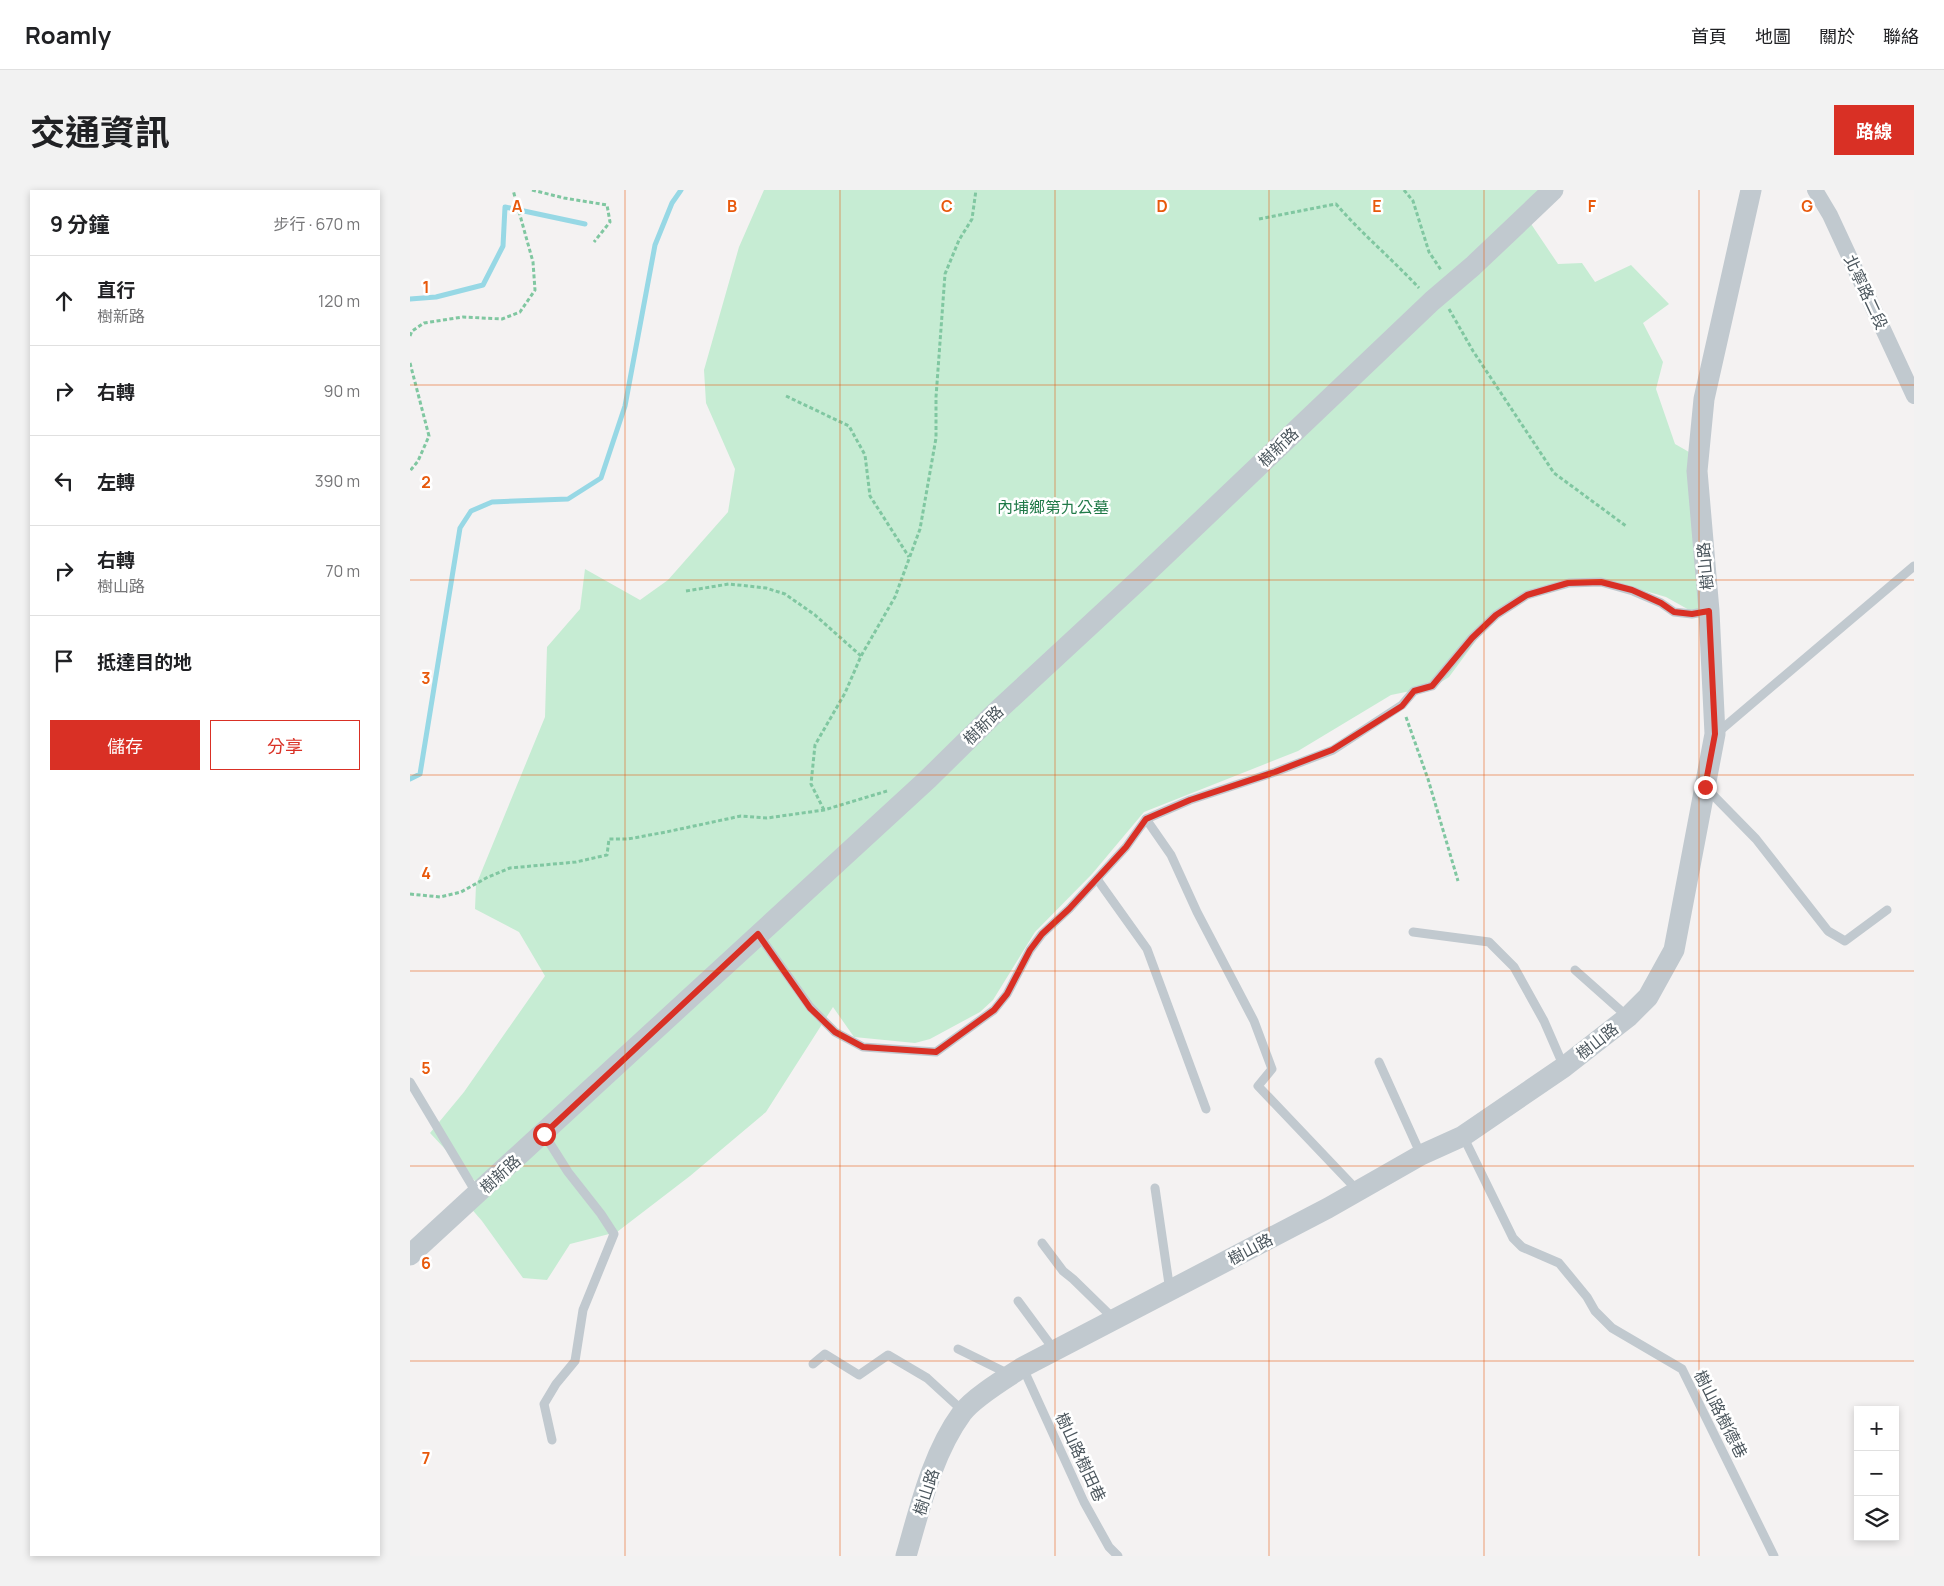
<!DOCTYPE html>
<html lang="zh-TW">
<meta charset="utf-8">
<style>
:root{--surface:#fff;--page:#f2f2f2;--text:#202124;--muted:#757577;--line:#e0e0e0;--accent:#d93025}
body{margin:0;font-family:Manrope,"Noto Sans TC",sans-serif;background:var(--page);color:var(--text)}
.controls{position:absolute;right:15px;bottom:15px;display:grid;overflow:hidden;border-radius:0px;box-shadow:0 2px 8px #0003}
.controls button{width:45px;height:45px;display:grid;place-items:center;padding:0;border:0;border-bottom:1px solid var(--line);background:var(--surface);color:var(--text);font:25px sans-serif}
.stop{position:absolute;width:15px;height:15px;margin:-11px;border:4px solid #d93025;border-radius:50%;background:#fff}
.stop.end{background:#d93025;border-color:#fff;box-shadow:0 1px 5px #0008}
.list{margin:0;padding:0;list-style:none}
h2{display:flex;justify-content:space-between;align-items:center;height:65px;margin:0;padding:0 20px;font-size:21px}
h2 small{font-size:16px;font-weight:400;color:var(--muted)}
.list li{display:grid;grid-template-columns:32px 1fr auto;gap:15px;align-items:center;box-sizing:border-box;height:90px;padding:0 20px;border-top:1px solid var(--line)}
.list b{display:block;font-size:19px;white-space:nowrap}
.list p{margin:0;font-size:16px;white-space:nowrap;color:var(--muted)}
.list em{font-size:16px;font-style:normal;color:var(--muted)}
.actions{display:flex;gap:10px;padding:15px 20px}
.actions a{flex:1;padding:11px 0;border:1px solid var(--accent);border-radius:0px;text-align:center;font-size:18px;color:var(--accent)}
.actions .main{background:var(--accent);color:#fff}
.icon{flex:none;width:28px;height:28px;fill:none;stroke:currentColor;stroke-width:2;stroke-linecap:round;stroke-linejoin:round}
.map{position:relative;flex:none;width:1504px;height:1366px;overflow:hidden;border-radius:0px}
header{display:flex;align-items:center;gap:30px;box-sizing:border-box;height:70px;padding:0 25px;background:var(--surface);border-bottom:1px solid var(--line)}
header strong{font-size:24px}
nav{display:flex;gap:28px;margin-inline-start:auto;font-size:18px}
.intro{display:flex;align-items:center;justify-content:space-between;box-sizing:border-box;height:120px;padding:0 30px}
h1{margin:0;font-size:35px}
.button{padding:12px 22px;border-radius:0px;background:var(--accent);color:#fff;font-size:18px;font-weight:700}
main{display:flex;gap:30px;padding:0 30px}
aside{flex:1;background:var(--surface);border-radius:0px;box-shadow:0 2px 8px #0003}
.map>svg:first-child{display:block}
.green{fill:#c6ecd3}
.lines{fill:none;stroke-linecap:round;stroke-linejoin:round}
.stream{stroke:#97d8e5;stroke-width:5}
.path{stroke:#80c7a1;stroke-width:3;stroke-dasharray:4 2.5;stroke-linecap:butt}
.service{stroke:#c1c9cf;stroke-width:9}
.minor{stroke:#c1c9cf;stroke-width:16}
.tertiary{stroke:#c1c9cf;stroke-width:21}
.route{stroke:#d93025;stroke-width:6}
.grid{fill:none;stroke:#e8590c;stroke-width:1;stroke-opacity:0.55}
.labels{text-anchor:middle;stroke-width:5;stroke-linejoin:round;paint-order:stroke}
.street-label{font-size:16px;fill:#4b565d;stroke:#fff}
.park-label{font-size:16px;fill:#217a49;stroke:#fff}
.grid-label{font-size:16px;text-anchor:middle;font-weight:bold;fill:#e8590c;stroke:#fff;stroke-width:5;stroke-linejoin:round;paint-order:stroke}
</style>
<header>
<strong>Roamly</strong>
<nav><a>首頁</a><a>地圖</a><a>關於</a><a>聯絡</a></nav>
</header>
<div class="intro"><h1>交通資訊</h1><a class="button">路線</a></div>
<main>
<aside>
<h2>9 分鐘<small>步行 · 670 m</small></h2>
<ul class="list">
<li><svg class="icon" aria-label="ahead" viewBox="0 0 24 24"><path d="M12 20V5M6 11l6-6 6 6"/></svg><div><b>直行</b><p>樹新路</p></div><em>120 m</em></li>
<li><svg class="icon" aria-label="right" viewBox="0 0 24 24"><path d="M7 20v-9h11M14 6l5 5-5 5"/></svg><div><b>右轉</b></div><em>90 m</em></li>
<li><svg class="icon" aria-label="left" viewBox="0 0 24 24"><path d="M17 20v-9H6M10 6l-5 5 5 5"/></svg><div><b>左轉</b></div><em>390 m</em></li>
<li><svg class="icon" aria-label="right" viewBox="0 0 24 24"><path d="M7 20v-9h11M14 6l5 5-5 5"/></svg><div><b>右轉</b><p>樹山路</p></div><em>70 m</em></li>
<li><svg class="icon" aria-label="arrive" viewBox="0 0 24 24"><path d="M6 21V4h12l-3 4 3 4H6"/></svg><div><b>抵達目的地</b></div></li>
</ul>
<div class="actions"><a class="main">儲存</a><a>分享</a></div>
</aside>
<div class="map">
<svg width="1504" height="1366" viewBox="0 0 1504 1366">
<rect width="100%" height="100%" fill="#f4f2f2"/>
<!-- green -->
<polygon class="green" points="354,0 1132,0 1113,22 1148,74 1172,73 1185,92 1221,75 1259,114 1233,133 1253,172 1246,199 1265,254 1286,266 1291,420 1281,421 1256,407 1201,391 1154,396 1117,409 1085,425 1039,487 1025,496 981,505 888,561 734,622 682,684 625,742 583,810 570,822 520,849 505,853 444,847 423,817 356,922 280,986 207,1042 160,1054 137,1090 113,1088 72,1031 52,1008 67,993 20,943 54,902 135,786 109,742 65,719 66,695 135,527 137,457 170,419 175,379 230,410 258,390 318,322 325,279 296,213 294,180 329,57"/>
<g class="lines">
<!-- stream -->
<g class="stream">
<polyline points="0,109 26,107 73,95 93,56 95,17 175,34"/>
<polyline points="0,589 10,584 50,338 61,321 82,312 158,309 191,288 215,216 245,55 262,13 271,0"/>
</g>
<!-- path -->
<g class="path">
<polyline points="122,0 154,8 197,15 200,32 184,52"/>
<polyline points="994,0 1003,11 1019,62 1031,80"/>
<path d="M849 29 926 14C952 44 982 69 1009 98"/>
<polyline points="1039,119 1063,161 1144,283 1216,336"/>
<polyline points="0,146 2,141 14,133 53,127 92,129 110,122 125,100 123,72 103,0"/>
<polyline points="0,173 19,246 8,271 0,281"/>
<polyline points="376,206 439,236 455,265 460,306 499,367"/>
<polyline points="276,401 319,394 356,398 375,404 405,425 451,466"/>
<polyline points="996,527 1018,589 1048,691"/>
<polyline points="414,620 401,594 405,555 435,503 451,466 485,407 510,339 526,248 526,207 535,84 549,50 562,29 566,0"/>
<polyline points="0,704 30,707 51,702 78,687 100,678 166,672 197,665 199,649 218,649 256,642 331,626 357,628 414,620 477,601"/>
</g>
<!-- service -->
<g class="service">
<polyline points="1306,544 1504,376"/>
<polyline points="1296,598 1346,649 1418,741 1435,751 1477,720"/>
<polyline points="736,629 761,665 787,722 844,831 862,879 848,896 948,1001"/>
<polyline points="687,689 737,759 796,919"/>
<polyline points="1003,742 1079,752 1104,777 1134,831 1154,877"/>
<polyline points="348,744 400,817 425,842 453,857 526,862 584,820 597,804 620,760 632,744 659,719 716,657 736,629 780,610 865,582 923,560 992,515 1004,501 1022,496 1062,448 1086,425 1117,405 1159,393 1191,392 1223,401 1251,413 1264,422 1282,424 1299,421"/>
<polyline points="1165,780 1218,827"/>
<polyline points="969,872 1011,965"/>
<polyline points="0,892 67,1004"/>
<polyline points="134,944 158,982 191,1024 204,1044 173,1120 165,1171 146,1194 134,1214 142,1250"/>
<polyline points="1053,946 1103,1048 1112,1057 1149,1073 1177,1107 1185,1121 1202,1138 1272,1179 1364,1366"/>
<polyline points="745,998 760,1101"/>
<polyline points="632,1053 653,1081 663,1089 705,1130"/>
<polyline points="608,1111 645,1161"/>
<polyline points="548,1159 601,1185"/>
<polyline points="403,1174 415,1164 449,1185 478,1165 517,1188 553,1221"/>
<polyline points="613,1178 674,1312 699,1357 708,1366"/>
</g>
<!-- minor -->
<polyline class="minor" points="1405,0 1420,25 1504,206"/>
<!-- tertiary -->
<g class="tertiary">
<polyline points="0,1065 518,589 584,524 731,388 1022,111 1063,76 1143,0"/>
<path d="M496 1366C510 1318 522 1264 552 1223 564 1207 596 1188 613 1177L918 1018 1011 965 1053 946 1154 877 1218 827 1238 807 1264 760 1305 544 1299 421 1287 281 1294 209 1341 0"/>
</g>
</g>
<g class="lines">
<!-- route -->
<polyline class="route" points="134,944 348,744 400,818 425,842 453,857 526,862 584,820 597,804 620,760 632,744 659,719 716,657 736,629 780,610 865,582 922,560 992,516 1004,501 1022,496 1062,448 1086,425 1117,405 1158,393 1191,392 1222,400 1251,413 1264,422 1282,424 1299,421 1305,544 1295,597"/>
</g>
<!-- grid -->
<path class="grid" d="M215 0V1366M430 0V1366M645 0V1366M859 0V1366M1074 0V1366M1289 0V1366M0 195H1504M0 390H1504M0 585H1504M0 781H1504M0 976H1504M0 1171H1504"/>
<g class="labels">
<!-- street labels -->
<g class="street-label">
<text transform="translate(1456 102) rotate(65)" y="6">北寧路二段</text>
<text transform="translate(868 257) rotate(-44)" y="6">樹新路</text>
<text transform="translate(1295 376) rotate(-95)" y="6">樹山路</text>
<text transform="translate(573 535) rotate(-44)" y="6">樹新路</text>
<text transform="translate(1187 851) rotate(-38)" y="6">樹山路</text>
<text transform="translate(90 984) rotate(-42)" y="6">樹新路</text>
<text transform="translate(840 1059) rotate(-28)" y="6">樹山路</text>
<text transform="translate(1311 1224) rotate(63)" y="6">樹山路樹德巷</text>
<text transform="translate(671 1267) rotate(65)" y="6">樹山路樹田巷</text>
<text transform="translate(516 1302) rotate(-72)" y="6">樹山路</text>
</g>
<!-- park labels -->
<g class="park-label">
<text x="643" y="323">內埔鄉第九公墓</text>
</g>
</g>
<g class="grid-label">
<text x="107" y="22">A</text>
<text x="322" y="22">B</text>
<text x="537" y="22">C</text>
<text x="752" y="22">D</text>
<text x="967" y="22">E</text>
<text x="1182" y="22">F</text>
<text x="1397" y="22">G</text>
<text x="16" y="103">1</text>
<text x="16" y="298">2</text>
<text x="16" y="494">3</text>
<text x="16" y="689">4</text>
<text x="16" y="884">5</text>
<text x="16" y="1079">6</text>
<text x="16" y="1274">7</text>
</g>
</svg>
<div class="controls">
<button>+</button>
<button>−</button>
<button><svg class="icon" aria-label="layers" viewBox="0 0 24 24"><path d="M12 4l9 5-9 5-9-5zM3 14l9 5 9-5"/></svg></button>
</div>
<div class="stop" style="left:134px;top:944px"></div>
<div class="stop end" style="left:1295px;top:597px"></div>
</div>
</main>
